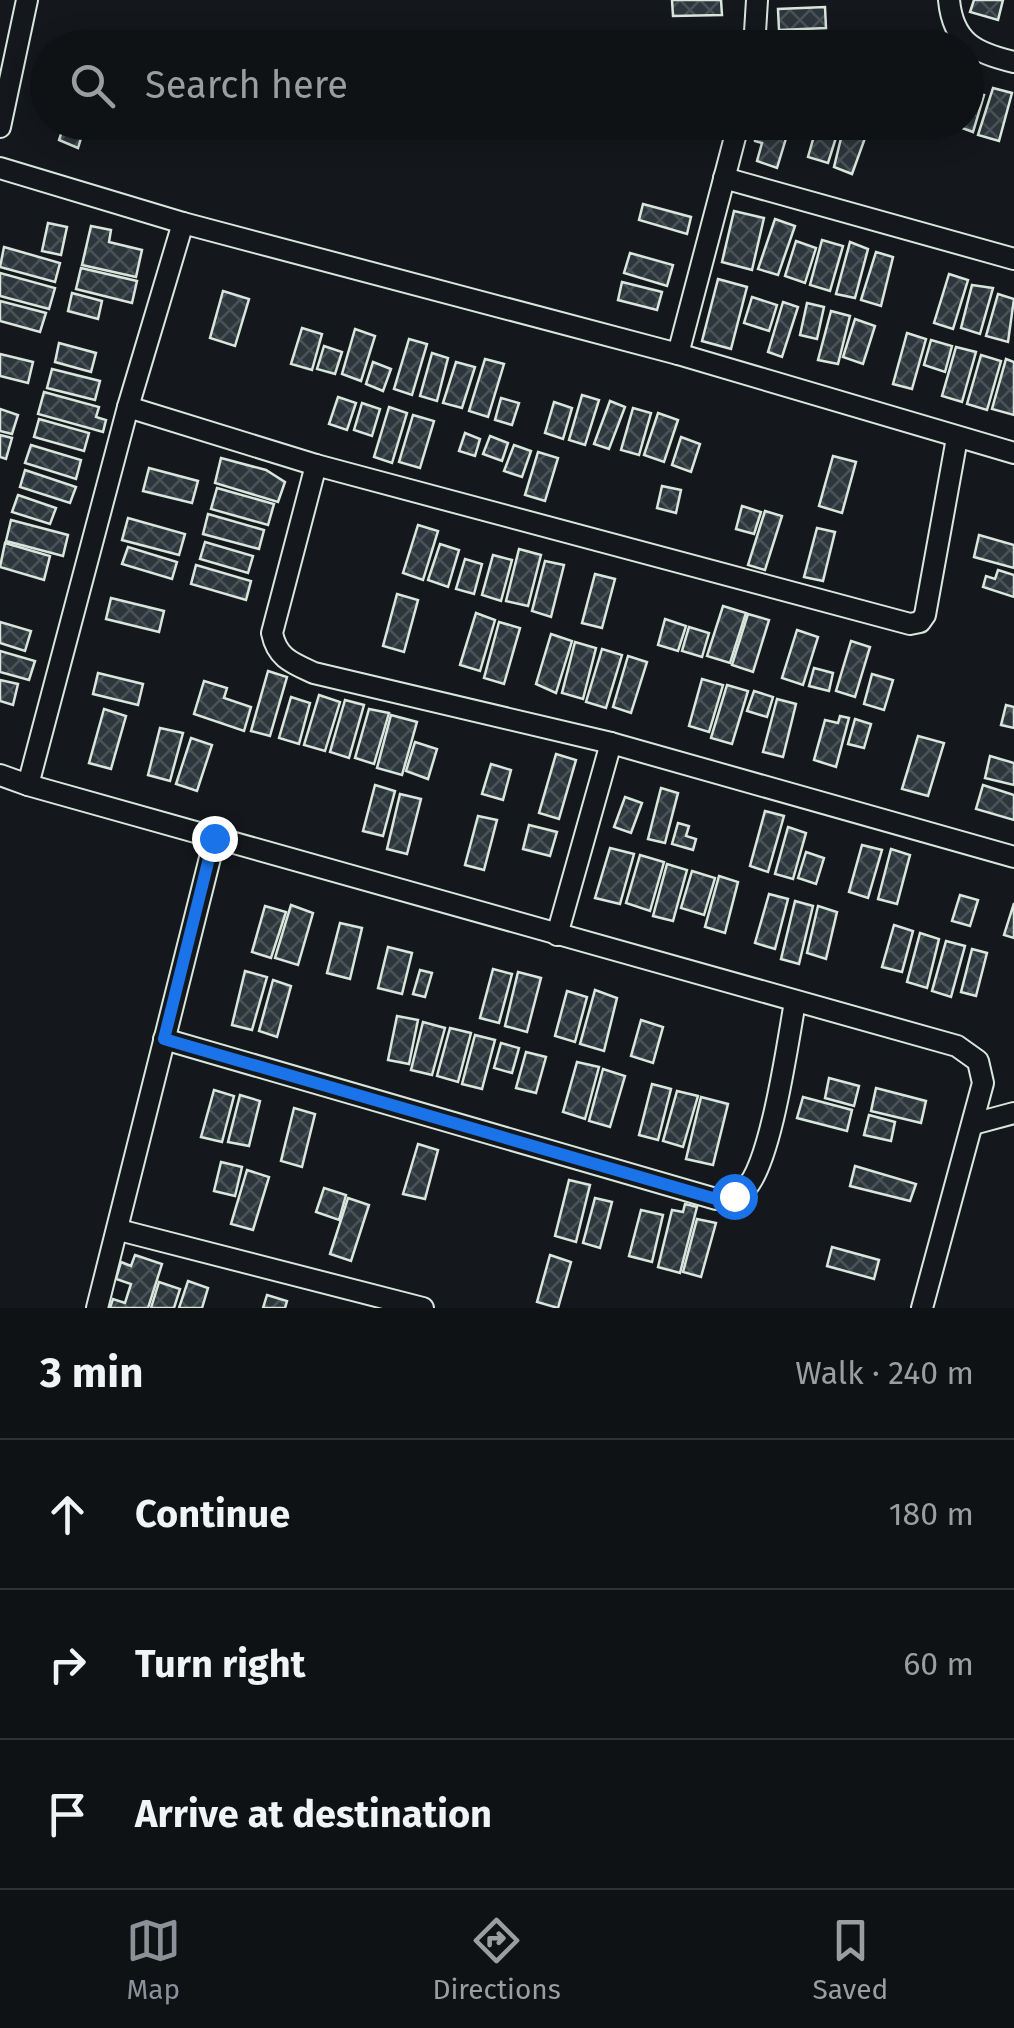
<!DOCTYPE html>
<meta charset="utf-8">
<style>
:root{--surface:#0f1215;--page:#1d2022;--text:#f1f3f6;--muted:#9b9ea0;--line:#2f3234;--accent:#8c9099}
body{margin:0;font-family:"Fira Sans",sans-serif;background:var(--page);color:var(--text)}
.stop{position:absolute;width:30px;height:30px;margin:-22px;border:8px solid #1a73e8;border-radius:50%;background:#fff}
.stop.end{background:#1a73e8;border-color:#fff;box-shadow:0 2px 10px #0008}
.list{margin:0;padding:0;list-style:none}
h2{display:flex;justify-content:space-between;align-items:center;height:130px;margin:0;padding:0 40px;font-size:42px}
h2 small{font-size:32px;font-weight:400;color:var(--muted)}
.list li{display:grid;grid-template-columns:65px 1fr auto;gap:30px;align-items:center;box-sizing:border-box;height:150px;padding:0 40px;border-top:2px solid var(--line)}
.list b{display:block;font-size:38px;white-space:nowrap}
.list em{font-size:32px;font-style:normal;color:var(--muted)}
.icon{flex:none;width:55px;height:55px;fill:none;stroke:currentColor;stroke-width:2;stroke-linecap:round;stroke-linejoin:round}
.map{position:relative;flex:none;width:1014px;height:1308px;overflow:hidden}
.search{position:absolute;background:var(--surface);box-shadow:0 5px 25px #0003;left:30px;right:30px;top:30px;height:110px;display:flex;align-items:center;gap:25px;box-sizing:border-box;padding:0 35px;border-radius:55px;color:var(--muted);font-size:38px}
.sheet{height:580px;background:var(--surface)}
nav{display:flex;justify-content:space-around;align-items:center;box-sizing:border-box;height:140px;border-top:2px solid var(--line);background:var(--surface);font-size:28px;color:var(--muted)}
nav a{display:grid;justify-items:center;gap:5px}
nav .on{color:var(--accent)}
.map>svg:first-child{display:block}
.building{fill:url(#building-cross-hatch);stroke:#d8e6dc;stroke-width:2.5}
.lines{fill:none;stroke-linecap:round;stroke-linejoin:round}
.street-casing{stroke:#d8e6dc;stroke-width:24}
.street{stroke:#14181c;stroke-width:20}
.route{stroke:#1a73e8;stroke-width:12}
</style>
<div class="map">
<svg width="1014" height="1308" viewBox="0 0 1014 1308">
<defs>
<pattern id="building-cross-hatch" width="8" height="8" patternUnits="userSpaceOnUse" patternTransform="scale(2.5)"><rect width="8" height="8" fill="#2c363c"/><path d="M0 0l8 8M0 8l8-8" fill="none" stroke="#4a5358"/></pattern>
</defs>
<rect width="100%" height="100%" fill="#14181c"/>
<!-- building -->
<g class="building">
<polygon points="672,0 721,0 722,15 673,16"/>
<polygon points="974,0 1003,0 998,20 970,12"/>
<polygon points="825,7 826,28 779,30 778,9"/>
<polygon points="880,33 881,43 903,42 904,48 846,48 845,35"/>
<polygon points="828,36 830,48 776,48 775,38"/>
<polygon points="993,88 1012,93 999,141 978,135"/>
<polygon points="966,92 984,95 973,132 954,125 966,122"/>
<polygon points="674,122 714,122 711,133"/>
<polygon points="753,122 791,122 777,168 757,161 762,143 755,141"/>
<polygon points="818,122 841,122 828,163 808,157"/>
<polygon points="845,122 869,127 852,174 834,167"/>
<polygon points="63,128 82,135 78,148 59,140"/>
<polygon points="643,204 691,217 687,234 639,220"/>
<polygon points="734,211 764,218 752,270 722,262"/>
<polygon points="775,219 795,226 778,275 758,269"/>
<polygon points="48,223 67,227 61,255 42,251"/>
<polygon points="91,226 111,230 109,242 142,250 136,277 82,265"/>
<polygon points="822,240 843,246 830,291 810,285"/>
<polygon points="796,241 816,248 805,283 785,276"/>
<polygon points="850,242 868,249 855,298 836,294"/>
<polygon points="4,247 60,263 55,282 0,267"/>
<polygon points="876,252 893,257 881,306 861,300"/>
<polygon points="630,253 673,265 667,286 624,273"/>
<polygon points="81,268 137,281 132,303 76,289"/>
<polygon points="0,273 55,288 49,309 0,296"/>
<polygon points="949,274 968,280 953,329 934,323"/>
<polygon points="718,279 747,287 731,349 702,341"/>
<polygon points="622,282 662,292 657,310 618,300"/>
<polygon points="972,285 993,288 980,334 961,328"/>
<polygon points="223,291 249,299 235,346 210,338"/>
<polygon points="72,293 102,301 98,319 68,311"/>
<polygon points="998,294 1014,299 1008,342 986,336"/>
<polygon points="752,297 777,305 769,331 744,323"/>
<polygon points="0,301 46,313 40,332 0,321"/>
<polygon points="783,302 798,307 782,357 768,352"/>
<polygon points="807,303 824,307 817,339 800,335"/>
<polygon points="831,311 850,316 838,364 818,360"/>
<polygon points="855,319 875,326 863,364 843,357"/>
<polygon points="302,328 322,334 312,370 291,364"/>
<polygon points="355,329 375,336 361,381 342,374"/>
<polygon points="907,333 926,339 912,389 893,384"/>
<polygon points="409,339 427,344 412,395 394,389"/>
<polygon points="931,340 952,346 945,372 924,365"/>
<polygon points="59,343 96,353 91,372 55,362"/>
<polygon points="324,346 342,352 335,374 317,369"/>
<polygon points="956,347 976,352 962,402 942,396"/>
<polygon points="432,353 448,358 437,401 420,396"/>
<polygon points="0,354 33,362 28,383 0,376"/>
<polygon points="981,355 1001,361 987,410 967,404"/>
<polygon points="485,359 504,364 488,417 469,411"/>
<polygon points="1006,359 1014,362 1014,415 992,409"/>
<polygon points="373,362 391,369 383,391 366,384"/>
<polygon points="456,362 475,367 462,408 443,403"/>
<polygon points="52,369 100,381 95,400 47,388"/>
<polygon points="44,392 99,407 96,417 106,420 103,432 38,414"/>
<polygon points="582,395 599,400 585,445 569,440"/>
<polygon points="338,397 356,403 347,430 329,424"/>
<polygon points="501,398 519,403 512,425 495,420"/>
<polygon points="610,401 625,407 609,449 594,444"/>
<polygon points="554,402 572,408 563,439 545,433"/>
<polygon points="362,403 380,409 372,436 354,430"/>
<polygon points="389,407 407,413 392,463 374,457"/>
<polygon points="633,408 651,413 639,455 621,450"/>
<polygon points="0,409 18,415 12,434 0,431"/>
<polygon points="658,413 678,420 664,462 644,455"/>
<polygon points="413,415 434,421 420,468 399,462"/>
<polygon points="39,419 89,433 84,451 34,437"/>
<polygon points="465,433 480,439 475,456 459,451"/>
<polygon points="0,435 12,438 6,459 0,457"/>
<polygon points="490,436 508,443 502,461 483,454"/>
<polygon points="681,437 700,444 691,472 672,465"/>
<polygon points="31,445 81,460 76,479 25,463"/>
<polygon points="514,445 531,451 522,477 504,471"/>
<polygon points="538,452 558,458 545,501 525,495"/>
<polygon points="833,456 856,462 842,513 819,506"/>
<polygon points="221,458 266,470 285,482 278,502 215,483"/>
<polygon points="149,468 198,481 192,503 143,491"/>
<polygon points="25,470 76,487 70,503 20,487"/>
<polygon points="662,486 681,490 676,513 657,508"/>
<polygon points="217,488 274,504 268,525 211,509"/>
<polygon points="18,495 56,508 50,524 12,512"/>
<polygon points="742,506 761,512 754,534 736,529"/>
<polygon points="765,511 782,516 765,570 748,565"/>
<polygon points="208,514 264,530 259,549 203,534"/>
<polygon points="128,518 185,534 179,555 122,540"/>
<polygon points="11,520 68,535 63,556 6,541"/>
<polygon points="418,525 438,531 423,580 403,573"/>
<polygon points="817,528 835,532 823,581 804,577"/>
<polygon points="979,535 1014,545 1014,568 974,557"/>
<polygon points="205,542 253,556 248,573 200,559"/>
<polygon points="5,543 50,556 44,580 0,567"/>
<polygon points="440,544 459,550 448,587 428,580"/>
<polygon points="128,547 177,562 172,579 122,564"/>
<polygon points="519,549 541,555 528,606 506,601"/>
<polygon points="493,555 512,560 501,601 482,595"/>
<polygon points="465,559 482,564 474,594 456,589"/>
<polygon points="545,561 564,565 551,617 532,611"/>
<polygon points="196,565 251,581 246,600 191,584"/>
<polygon points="998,570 1014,575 1014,597 983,587 986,576 995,579"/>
<polygon points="595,574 615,579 602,628 582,623"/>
<polygon points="397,594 418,600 404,652 383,646"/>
<polygon points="111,598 164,611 159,632 106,619"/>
<polygon points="723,606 746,613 730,663 707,656"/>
<polygon points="476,613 495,620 480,671 460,665"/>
<polygon points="748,614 769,620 753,672 732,665"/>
<polygon points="665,619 686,626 678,651 658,645"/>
<polygon points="0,622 31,631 25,651 0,643"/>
<polygon points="499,622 520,628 504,684 484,678"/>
<polygon points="689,627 709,633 702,657 682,651"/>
<polygon points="797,630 818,637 803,685 782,678"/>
<polygon points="551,634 572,641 556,693 536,684"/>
<polygon points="851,641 870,647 855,697 836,691"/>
<polygon points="575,642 596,648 583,699 562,693"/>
<polygon points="602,649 622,655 606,708 586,702"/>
<polygon points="0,651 35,661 29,680 0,672"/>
<polygon points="628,656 647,662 631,713 613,707"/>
<polygon points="814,668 833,673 829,691 809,686"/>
<polygon points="268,671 287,677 270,736 251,731"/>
<polygon points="98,673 143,684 138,705 93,694"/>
<polygon points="872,674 893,680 884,710 864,704"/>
<polygon points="702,679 723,685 709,732 689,726"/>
<polygon points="0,680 18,684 13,705 0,701"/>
<polygon points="204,681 227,688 224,698 251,707 244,731 194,714"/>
<polygon points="727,685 748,691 732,744 711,738"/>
<polygon points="754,691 773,697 767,717 747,711"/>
<polygon points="319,695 340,702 325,751 304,745"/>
<polygon points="291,697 310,703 299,744 279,738"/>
<polygon points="777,699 796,704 783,757 763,752"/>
<polygon points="345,700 364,705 349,758 330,752"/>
<polygon points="1006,705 1014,707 1014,728 1001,725"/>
<polygon points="104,709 126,716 111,769 89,763"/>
<polygon points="369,709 389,713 374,764 355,758"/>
<polygon points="391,715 417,722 402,775 377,768"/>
<polygon points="840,716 849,718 836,767 814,760 825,720 838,723"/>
<polygon points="855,719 871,724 864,748 848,744"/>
<polygon points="160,728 183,733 170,781 148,775"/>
<polygon points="918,736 944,743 928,796 902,789"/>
<polygon points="191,738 212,745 197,791 176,784"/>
<polygon points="415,742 437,749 428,779 406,771"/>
<polygon points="556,754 576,760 559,819 539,813"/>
<polygon points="990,756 1014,763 1014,785 985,778"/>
<polygon points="491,764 511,770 503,800 482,794"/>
<polygon points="375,785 395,791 383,836 363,831"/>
<polygon points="983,785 1014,795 1014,820 976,809"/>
<polygon points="661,788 678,793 665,843 648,839"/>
<polygon points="400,794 421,799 407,854 387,849"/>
<polygon points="625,797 642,803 631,833 614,827"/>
<polygon points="765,811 784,816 768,872 750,866"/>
<polygon points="478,816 497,820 484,870 465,865"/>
<polygon points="678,823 689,826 686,836 696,839 693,850 672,844"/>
<polygon points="529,825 557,832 550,856 523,849"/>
<polygon points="788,827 806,833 793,879 775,874"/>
<polygon points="862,845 882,850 868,898 849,892"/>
<polygon points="610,848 634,854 620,904 595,898"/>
<polygon points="891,849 910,855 897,904 878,899"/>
<polygon points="806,852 824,858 816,884 798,878"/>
<polygon points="640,855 664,862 650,911 626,903"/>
<polygon points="667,864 687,870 673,921 653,916"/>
<polygon points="692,871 715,878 704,915 681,908"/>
<polygon points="719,876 738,882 725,933 705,927"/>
<polygon points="769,894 788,899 775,949 755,943"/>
<polygon points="960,895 978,900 970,926 952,921"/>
<polygon points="795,901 813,906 799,964 781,959"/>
<polygon points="1014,903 1014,938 1004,935"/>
<polygon points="291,905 313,913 298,965 275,958"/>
<polygon points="265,906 286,912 271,958 252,952"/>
<polygon points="818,906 837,912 826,959 807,953"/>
<polygon points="340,923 362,928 350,979 327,973"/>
<polygon points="894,925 913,931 902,972 882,967"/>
<polygon points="920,933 939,939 927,988 907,982"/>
<polygon points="946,941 965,946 951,997 932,991"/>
<polygon points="388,947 412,953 402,994 378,988"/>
<polygon points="972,949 987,953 976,996 961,992"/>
<polygon points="493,969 512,974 499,1023 480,1018"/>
<polygon points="420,970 432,973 425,997 413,994"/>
<polygon points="245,971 267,977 252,1030 232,1025"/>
<polygon points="518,972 541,978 527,1032 505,1026"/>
<polygon points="273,980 291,986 277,1037 259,1031"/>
<polygon points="595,990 617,998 604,1051 580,1044"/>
<polygon points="567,991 587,997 575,1042 555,1036"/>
<polygon points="397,1016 418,1020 409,1064 388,1060"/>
<polygon points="641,1020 663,1027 653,1063 631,1056"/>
<polygon points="423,1022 445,1028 432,1075 411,1070"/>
<polygon points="450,1028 471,1033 458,1082 437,1076"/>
<polygon points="475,1035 495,1040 482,1089 462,1084"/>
<polygon points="501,1043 519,1048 512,1073 494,1068"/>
<polygon points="526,1052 546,1057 536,1093 516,1088"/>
<polygon points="577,1062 599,1067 585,1119 563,1112"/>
<polygon points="603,1069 625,1076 610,1127 589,1121"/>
<polygon points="829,1078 859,1086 854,1106 825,1098"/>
<polygon points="652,1084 671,1089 658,1140 639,1135"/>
<polygon points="876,1088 926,1101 921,1123 871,1111"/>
<polygon points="214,1090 234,1096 222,1142 201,1137"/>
<polygon points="677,1091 698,1096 683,1147 663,1141"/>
<polygon points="240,1095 260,1101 249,1146 228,1142"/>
<polygon points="701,1097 728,1104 713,1165 686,1159"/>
<polygon points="803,1097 852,1110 847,1131 797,1118"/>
<polygon points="294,1108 315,1114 302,1167 281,1161"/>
<polygon points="869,1115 895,1122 891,1141 864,1135"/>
<polygon points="418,1144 438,1150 425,1199 403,1194"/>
<polygon points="221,1162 242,1167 235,1196 214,1191"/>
<polygon points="855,1166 916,1184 910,1201 850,1186"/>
<polygon points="247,1170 269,1177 253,1230 231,1224"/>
<polygon points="569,1180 590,1185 576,1242 555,1236"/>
<polygon points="324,1188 346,1195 339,1220 316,1212"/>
<polygon points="348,1198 369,1205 351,1261 330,1254"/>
<polygon points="595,1198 612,1202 600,1248 583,1243"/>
<polygon points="685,1204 697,1207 680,1273 658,1267 672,1210 683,1212"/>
<polygon points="641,1210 663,1215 652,1262 629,1256"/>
<polygon points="697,1219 716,1223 701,1277 683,1272"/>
<polygon points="832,1247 879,1260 874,1279 827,1266"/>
<polygon points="135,1255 162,1264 148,1308 110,1308 113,1299 125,1303 131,1284 116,1279 121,1262 131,1266"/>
<polygon points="550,1255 571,1262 558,1308 537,1302"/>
<polygon points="188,1281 208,1288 202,1308 179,1308"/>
<polygon points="159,1282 180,1289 174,1308 151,1308"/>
<polygon points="267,1295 287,1301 285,1308 263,1308"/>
</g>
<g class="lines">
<defs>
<g id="street">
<path d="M949 0C953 42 975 53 1014 62"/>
<polyline points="754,48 757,0"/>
<polyline points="0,127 27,0"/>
<polyline points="0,168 183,223 678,354 1014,453"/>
<polyline points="724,178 1014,259"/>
<polyline points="183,223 128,407 316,465 910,624 920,622 925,615 957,438"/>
<polyline points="678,354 739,122"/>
<path d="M316 465 272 633C277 658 292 663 314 673L611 743 1014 857"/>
<polyline points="0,775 28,785 128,407"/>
<polyline points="28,785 957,1046 978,1061 983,1083 922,1308"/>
<polyline points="557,935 611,743"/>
<path d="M164 1039 716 1199C727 1197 737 1197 745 1189 771 1165 788 1040 795 1002"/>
<polyline points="973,1124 1014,1113"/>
<polyline points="119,1230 423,1308"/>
<polyline points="97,1308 215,838"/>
</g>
</defs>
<!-- street casing -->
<use href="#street" class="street-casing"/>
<!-- street -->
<use href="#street" class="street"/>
</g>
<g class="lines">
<!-- route -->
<polyline class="route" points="214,838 164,1039 716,1199 734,1196"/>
</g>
</svg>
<div class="stop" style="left:734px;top:1196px"></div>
<div class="stop end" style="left:214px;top:838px"></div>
<div class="search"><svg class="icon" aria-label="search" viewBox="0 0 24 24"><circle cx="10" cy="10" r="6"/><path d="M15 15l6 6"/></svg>Search here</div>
</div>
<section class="sheet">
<h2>3 min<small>Walk · 240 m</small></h2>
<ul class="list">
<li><svg class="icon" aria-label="ahead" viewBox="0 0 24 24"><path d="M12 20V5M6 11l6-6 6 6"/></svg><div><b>Continue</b></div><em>180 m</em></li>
<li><svg class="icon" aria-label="right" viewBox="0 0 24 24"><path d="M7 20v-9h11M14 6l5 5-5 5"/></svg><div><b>Turn right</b></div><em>60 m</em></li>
<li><svg class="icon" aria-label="arrive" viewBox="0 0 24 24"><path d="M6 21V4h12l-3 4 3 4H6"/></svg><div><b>Arrive at destination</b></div></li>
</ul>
</section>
<nav>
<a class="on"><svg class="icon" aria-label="map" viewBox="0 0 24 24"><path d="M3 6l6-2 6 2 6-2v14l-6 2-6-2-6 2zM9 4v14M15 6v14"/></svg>Map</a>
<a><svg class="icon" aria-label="directions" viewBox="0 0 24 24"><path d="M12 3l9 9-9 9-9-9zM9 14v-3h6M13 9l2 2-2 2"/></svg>Directions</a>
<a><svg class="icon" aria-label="saved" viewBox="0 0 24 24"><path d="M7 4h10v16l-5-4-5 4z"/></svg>Saved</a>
</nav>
